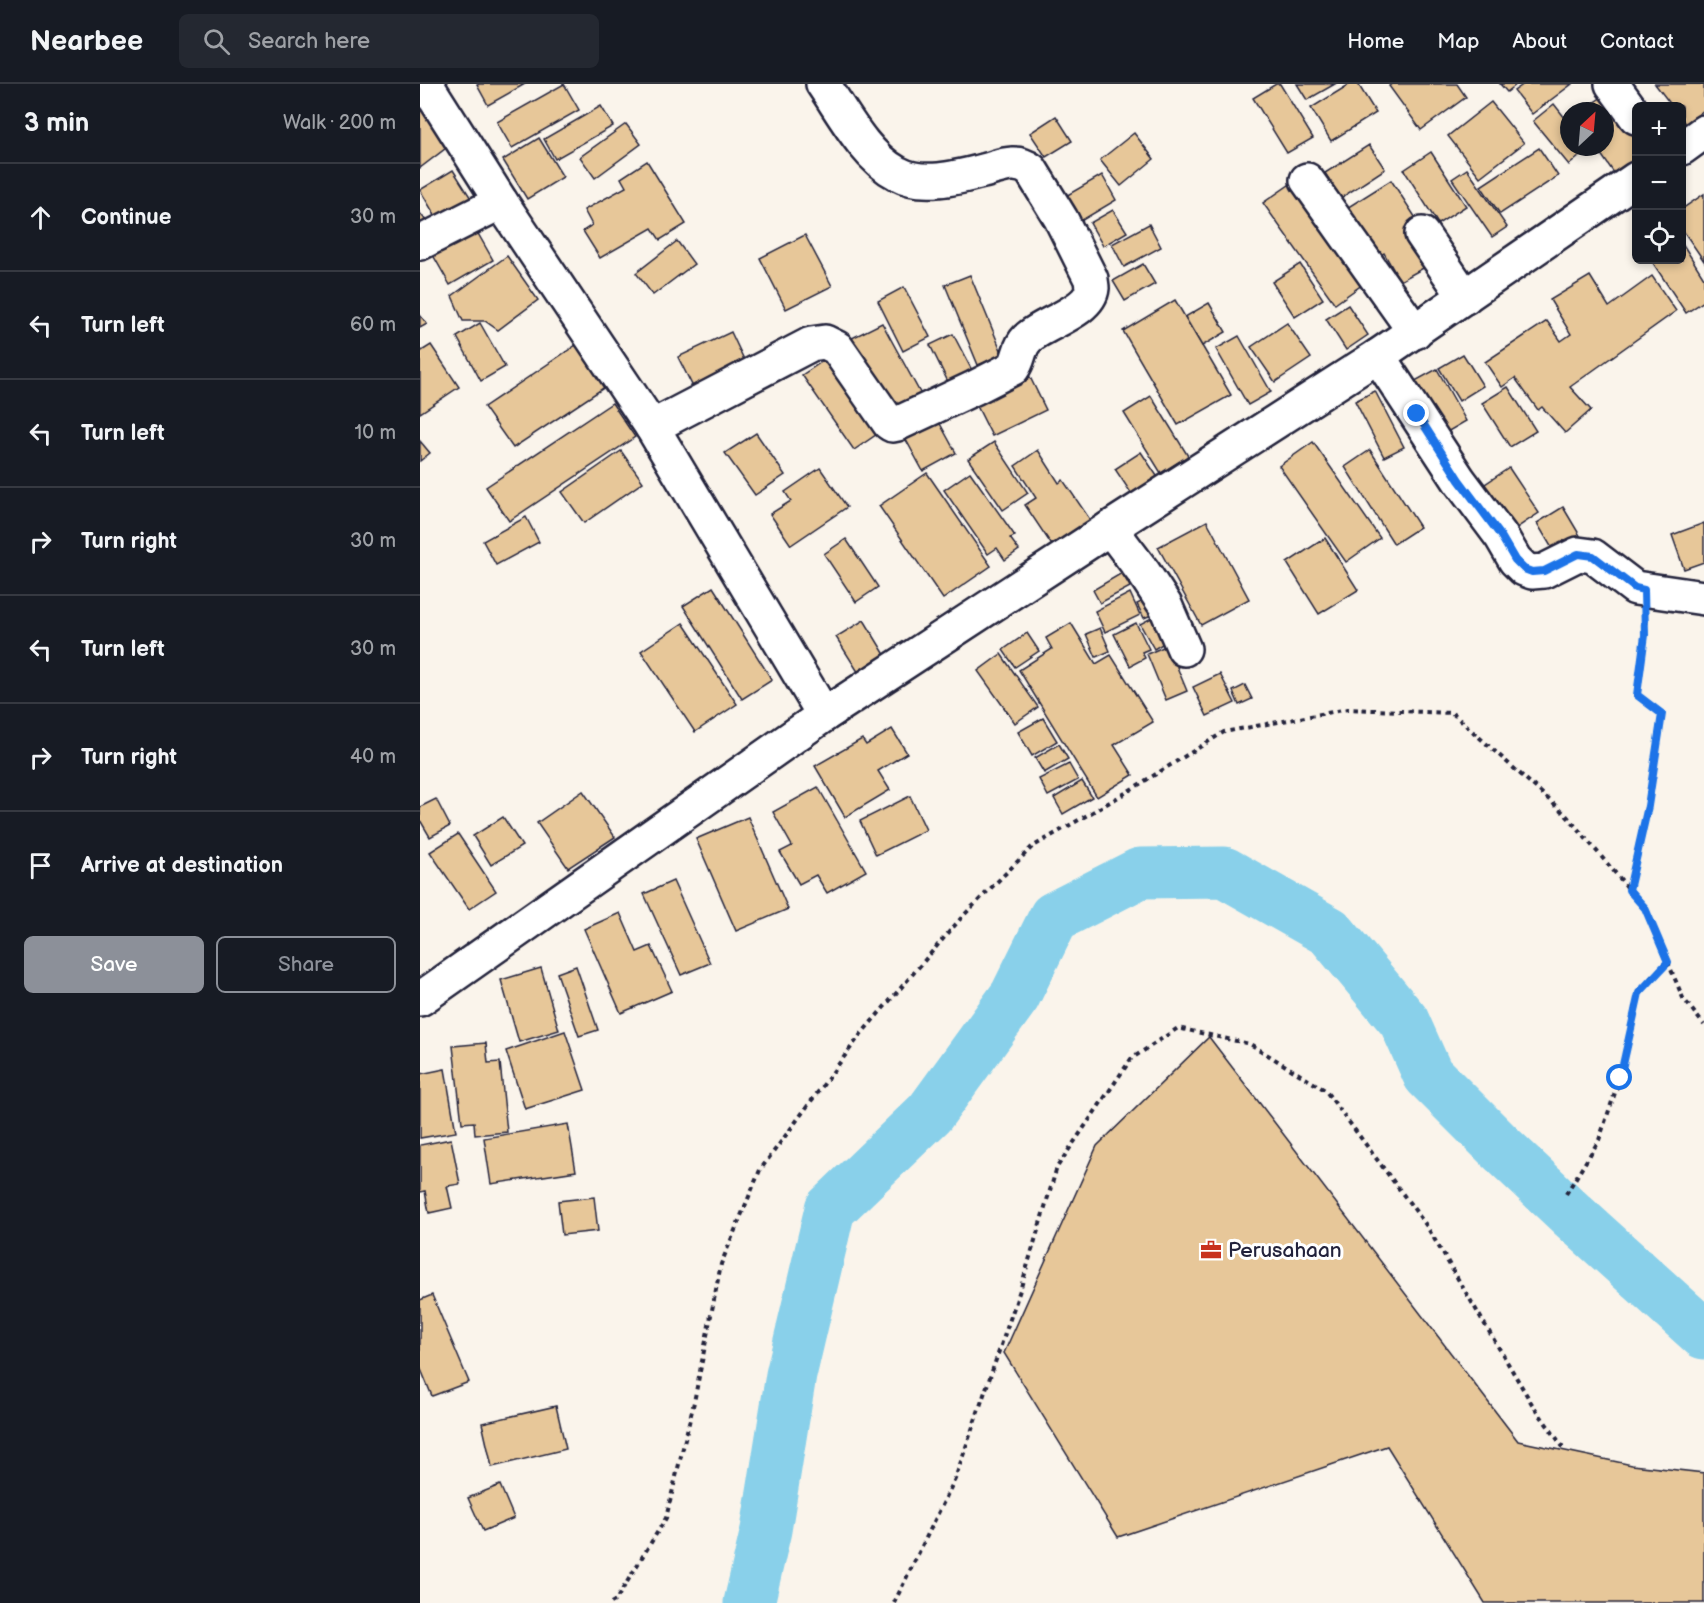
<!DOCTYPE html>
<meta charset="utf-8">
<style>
:root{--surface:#171b24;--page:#242831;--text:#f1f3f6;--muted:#9ea1a6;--line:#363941;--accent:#8c9099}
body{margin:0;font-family:"Balsamiq Sans",sans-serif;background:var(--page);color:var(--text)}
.controls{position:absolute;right:18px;top:18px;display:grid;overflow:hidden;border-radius:9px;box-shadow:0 3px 9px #0003}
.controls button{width:54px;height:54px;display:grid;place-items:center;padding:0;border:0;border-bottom:2px solid var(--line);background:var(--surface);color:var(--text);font:30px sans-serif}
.compass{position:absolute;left:1140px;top:18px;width:54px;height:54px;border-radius:50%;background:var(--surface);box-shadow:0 3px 9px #0003;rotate:26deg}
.stop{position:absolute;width:18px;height:18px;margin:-14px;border:4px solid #1a73e8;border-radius:50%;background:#fff}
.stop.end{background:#1a73e8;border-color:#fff;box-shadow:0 2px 6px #0008}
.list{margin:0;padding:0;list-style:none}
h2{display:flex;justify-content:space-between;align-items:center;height:78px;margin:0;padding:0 24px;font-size:26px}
h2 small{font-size:20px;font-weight:400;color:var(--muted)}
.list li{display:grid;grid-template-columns:39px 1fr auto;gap:18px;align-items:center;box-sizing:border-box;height:108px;padding:0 24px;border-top:2px solid var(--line)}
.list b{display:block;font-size:22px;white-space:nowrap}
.list em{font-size:20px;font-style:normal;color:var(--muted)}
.actions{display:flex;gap:12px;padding:18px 24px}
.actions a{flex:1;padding:14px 0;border:2px solid var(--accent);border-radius:9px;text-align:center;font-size:21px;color:var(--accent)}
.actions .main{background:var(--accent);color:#fff}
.icon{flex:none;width:33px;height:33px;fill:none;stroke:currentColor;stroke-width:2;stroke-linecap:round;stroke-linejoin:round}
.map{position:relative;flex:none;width:1284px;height:1519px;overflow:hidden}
header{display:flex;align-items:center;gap:36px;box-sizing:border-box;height:84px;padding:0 30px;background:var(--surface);border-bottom:2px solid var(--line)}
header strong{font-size:28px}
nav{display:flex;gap:33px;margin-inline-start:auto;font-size:21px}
.search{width:420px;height:54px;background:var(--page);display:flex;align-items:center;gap:15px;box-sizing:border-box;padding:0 21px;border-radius:9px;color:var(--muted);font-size:22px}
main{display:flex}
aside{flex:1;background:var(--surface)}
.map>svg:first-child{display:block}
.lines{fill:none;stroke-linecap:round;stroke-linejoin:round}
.river{stroke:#89d0ea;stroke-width:51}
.building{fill:#e7c799;stroke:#22223b;stroke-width:1.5}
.minor-casing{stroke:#22223b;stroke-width:38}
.path{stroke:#22223b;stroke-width:4;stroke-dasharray:4.5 4.5;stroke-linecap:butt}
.minor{stroke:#fff;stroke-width:33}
.route{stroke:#1a73e8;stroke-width:8}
.labels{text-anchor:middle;stroke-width:6;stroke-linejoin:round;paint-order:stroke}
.poi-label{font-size:21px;fill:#22223b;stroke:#fff;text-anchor:start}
</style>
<header>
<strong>Nearbee</strong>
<div class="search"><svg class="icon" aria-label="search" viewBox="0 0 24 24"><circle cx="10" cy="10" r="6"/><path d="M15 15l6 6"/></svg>Search here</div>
<nav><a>Home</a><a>Map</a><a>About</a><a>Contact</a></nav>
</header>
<main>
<aside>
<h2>3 min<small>Walk · 200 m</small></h2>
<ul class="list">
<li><svg class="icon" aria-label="ahead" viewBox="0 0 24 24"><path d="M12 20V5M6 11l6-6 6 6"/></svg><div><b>Continue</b></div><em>30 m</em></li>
<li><svg class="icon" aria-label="left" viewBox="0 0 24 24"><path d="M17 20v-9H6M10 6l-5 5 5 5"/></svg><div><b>Turn left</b></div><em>60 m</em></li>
<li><svg class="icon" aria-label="left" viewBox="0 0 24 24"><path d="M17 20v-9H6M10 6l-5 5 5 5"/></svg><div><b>Turn left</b></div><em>10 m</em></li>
<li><svg class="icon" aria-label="right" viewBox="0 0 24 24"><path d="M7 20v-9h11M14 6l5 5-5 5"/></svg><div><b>Turn right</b></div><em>30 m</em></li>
<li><svg class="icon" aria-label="left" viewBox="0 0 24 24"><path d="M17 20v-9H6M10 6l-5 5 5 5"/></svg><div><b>Turn left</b></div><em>30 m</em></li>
<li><svg class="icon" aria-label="right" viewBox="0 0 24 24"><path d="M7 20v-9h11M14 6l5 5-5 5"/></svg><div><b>Turn right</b></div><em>40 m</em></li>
<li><svg class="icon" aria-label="arrive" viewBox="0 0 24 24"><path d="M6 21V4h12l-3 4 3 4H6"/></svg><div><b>Arrive at destination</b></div></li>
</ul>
<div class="actions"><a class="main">Save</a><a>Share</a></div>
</aside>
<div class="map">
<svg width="1284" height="1519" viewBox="0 0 1284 1519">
<rect width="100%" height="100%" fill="#faf4eb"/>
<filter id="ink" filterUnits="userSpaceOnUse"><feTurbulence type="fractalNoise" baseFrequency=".0167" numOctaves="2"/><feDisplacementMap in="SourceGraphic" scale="12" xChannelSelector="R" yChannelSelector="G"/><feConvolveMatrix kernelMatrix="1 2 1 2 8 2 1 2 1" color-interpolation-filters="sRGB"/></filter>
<g filter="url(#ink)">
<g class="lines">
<!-- river -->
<polyline class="river" points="329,1519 346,1446 371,1291 410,1125 510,1029 595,912 634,833 720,789 804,788 910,848 984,937 1008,991 1081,1064 1152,1131 1284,1250"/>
</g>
<!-- building -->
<g class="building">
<polygon points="59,0 105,0 68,21 57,1"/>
<polygon points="144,0 159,26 92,64 77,38"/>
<polygon points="856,0 860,0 893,54 867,69 833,14"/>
<polygon points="877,0 915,0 887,16"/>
<polygon points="930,0 938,0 956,29 911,57 891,24"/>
<polygon points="972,0 1037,0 1046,13 1001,46 969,2"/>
<polygon points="1080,0 1097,0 1087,8"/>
<polygon points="1104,0 1152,0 1112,30 1094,7"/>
<polygon points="1235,0 1284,0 1284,26 1265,40 1262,35 1262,22 1252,22"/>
<polygon points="1185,11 1216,56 1216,74 1194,89 1176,63 1185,63 1185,27 1161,27"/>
<polygon points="1071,18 1104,59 1060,93 1028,52"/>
<polygon points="1134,20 1149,39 1149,63 1169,63 1170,64 1149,81 1113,37"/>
<polygon points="181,22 193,42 135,75 124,55"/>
<polygon points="0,24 30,61 0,84"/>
<polygon points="636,32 652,57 626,73 610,49"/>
<polygon points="206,40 221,60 175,94 160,73"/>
<polygon points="714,49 734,75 701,102 680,76"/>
<polygon points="119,54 143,93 107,115 83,76"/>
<polygon points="949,61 965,85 921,114 905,89"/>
<polygon points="1119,64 1138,92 1080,130 1061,102"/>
<polygon points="1011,68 1046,122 1018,140 984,86"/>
<polygon points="227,77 266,140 240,156 232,144 180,174 163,147 172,141 164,126 206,103 201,94"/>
<polygon points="1047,85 1087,143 1072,153 1032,95"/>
<polygon points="33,86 54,119 20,140 0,106"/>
<polygon points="682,91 696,116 659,138 644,113"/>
<polygon points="882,92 953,193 915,220 843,119"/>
<polygon points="971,96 1003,145 1007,182 980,197 964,169 953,176 922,127"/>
<polygon points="1284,110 1284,177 1262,145 1262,125"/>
<polygon points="693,126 707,148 683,162 670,139"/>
<polygon points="0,129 9,141 0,148"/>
<polygon points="52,139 73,176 30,201 9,164"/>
<polygon points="729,140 741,163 704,183 692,160"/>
<polygon points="385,151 412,202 366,225 340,174"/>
<polygon points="257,157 274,180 233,211 216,189"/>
<polygon points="1262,159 1284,194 1284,217 1266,229 1231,176 1262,176"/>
<polygon points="87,172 118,216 78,246 65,237 43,237 32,212"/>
<polygon points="723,180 735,200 705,217 693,197"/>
<polygon points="880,180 903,215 875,233 852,198"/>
<polygon points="550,191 583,271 558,281 525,201"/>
<polygon points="1170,192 1189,223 1232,192 1256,227 1150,303 1171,326 1145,349 1122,323 1118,326 1095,294 1082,303 1065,278 1127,237 1141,257 1151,250 1130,216"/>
<polygon points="484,203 510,253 483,267 458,217"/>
<polygon points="755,216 811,311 758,341 703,247"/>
<polygon points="789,219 806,248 782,262 765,233"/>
<polygon points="928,221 948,251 926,266 906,235"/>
<polygon points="0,231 7,240 0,244"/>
<polygon points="60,239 85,283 61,297 37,253"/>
<polygon points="462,239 505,318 474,334 430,255"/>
<polygon points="867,239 891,274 855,298 831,263"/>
<polygon points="311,248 327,282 275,307 258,273"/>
<polygon points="533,250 557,296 533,308 510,261"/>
<polygon points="819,252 851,308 828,321 796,265"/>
<polygon points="162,257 191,299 93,364 64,323"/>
<polygon points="11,261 39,303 0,329 0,268"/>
<polygon points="1043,270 1063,302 1039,317 1019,284"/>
<polygon points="409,273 460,348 434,366 382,291"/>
<polygon points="1017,285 1046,337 1015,355 986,302"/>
<polygon points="610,293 626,326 572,352 556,320"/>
<polygon points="1088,303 1116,347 1090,363 1062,319"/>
<polygon points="955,307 984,363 964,373 935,317"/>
<polygon points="731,312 768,372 741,389 704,329"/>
<polygon points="192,319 215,353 89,437 66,403"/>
<polygon points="518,336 536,369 503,387 485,354"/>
<polygon points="336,349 365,391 335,411 305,369"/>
<polygon points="0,357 10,369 0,377"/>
<polygon points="574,358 608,409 583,426 548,375"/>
<polygon points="893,358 960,454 926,478 859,382"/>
<polygon points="618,366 639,399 643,396 671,437 633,463 605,421 616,414 595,382"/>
<polygon points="950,366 1000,443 974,460 925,383"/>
<polygon points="201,367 223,398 164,439 142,408"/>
<polygon points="721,368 741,398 715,415 695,385"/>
<polygon points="400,384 427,423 371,461 350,430 371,417 365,408"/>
<polygon points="1089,384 1119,429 1089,449 1059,404"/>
<polygon points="550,388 595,452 590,454 599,466 585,476 577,464 568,470 524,406"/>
<polygon points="507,389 571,482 523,515 459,422"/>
<polygon points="1143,423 1165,460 1139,476 1117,439"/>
<polygon points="106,433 119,458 76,481 63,457"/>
<polygon points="787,437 829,515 781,541 738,463"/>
<polygon points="1284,439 1284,478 1264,485 1252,451"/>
<polygon points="905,454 938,506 899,530 867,479"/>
<polygon points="426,455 458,503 436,518 404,470"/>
<polygon points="702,489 710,503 680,519 673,506"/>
<polygon points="293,503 352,596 322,615 263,522"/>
<polygon points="710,509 720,531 685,548 675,527"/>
<polygon points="733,512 741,527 724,534 717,520"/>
<polygon points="741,529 754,553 734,565 720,540"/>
<polygon points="444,536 467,574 440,591 416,553"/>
<polygon points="263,539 317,620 275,648 221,567"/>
<polygon points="651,539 676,580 691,571 733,638 694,661 713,691 677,713 599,586 632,565 626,554"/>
<polygon points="716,539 729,565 722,568 725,574 710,582 694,550"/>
<polygon points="680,544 690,567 676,573 666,550"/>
<polygon points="607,549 619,567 595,583 583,566"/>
<polygon points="755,558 764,580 757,583 767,607 746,616 727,570"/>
<polygon points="581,570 618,623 595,639 558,587"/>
<polygon points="800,590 815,619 787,632 773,603"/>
<polygon points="825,601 832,615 819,621 813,607"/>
<polygon points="623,634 637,657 612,672 598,648"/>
<polygon points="472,645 487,669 458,687 470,706 425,733 395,682 442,655 446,661"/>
<polygon points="639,660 648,675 624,689 615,674"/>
<polygon points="649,680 658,696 628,712 619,695"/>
<polygon points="662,697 672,713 643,730 634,714"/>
<polygon points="398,703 446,787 407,809 396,791 379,800 360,768 372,762 353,728"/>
<polygon points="163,707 195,753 148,784 117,739"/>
<polygon points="490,712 506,746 456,771 440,737"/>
<polygon points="16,715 30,742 10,753 0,736 0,723"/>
<polygon points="83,733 102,762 71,781 53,752"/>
<polygon points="328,733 368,825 316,847 276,755"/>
<polygon points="38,750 76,807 49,825 10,768"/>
<polygon points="253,797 290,879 261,891 224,810"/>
<polygon points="200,829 217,868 231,862 252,907 201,929 164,845"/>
<polygon points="156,882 178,946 159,952 137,889"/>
<polygon points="121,884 139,946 99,958 81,896"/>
<polygon points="145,947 165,1006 105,1025 86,967"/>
<polygon points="789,953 1098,1357 1212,1381 1284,1389 1284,1519 1065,1519 967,1362 698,1453 584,1269 677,1062"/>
<polygon points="66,959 68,979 80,978 87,1048 55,1051 54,1038 42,1039 33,962"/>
<polygon points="25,985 36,1048 0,1054 0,990"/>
<polygon points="148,1040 156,1087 71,1100 64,1054"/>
<polygon points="31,1055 40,1100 27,1102 32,1124 9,1129 5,1107 0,1108 0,1061"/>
<polygon points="174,1113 178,1147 142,1151 138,1117"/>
<polygon points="12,1211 49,1298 12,1312 0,1283 0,1216"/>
<polygon points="136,1322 146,1365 72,1383 62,1339"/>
<polygon points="80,1401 94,1434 63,1447 48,1414"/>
</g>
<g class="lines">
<defs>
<g id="minor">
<polyline points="6,0 81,118 232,343 404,631"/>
<polyline points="1192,0 1216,33"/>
<polyline points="1262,64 1284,48"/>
<polyline points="887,96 995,248"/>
<polyline points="1002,150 1045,213"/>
<polyline points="0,159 81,118"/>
<polyline points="958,272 1039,396 1081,452 1095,476 1104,485 1112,488 1124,487 1158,470 1173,472 1215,504 1284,514"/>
<path d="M232 343 391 260 405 258 417 264 469 339 472 341 477 340 554 304 593 284C600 275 598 264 607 255 621 240 670 228 672 204 672 201 671 198 671 195L641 135 611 86C595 74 580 83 563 87 536 94 502 103 477 89 445 72 423 29 403 0"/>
<polyline points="690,444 724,489 745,521 764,565"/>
<polyline points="0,915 404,631 690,444 958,272 1216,95"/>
</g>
</defs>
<!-- minor casing -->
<use href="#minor" class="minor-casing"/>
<!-- path -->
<g class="path">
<polyline points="1209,805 1228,722 1242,630 1217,611 1225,551 1225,535"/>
<polyline points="1146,1110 1179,1056 1200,994 1219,909 1247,878"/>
<polyline points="191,1519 196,1516 246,1434 274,1318 301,1180 340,1086 441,950 542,833 612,763 702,711 804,648 928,625 1032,629 1146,731 1225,824 1263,914 1284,941"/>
<polyline points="474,1519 535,1395 601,1203 637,1083 711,975 758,944 830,960 905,1006 1006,1141 1112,1320 1143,1363"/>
</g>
<!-- minor -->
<use href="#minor" class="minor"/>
</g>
</g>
<g class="lines" filter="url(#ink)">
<!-- route -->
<polyline class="route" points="997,330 1039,396 1081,452 1095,476 1104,485 1112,488 1124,487 1158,470 1173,472 1215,504 1224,506 1225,551 1217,611 1242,630 1228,722 1209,806 1225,824 1248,878 1219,909 1200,994"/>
</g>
<!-- icons -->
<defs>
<symbol id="office-bare" viewBox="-9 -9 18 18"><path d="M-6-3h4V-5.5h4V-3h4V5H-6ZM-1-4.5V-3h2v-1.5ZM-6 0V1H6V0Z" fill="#c8321e" stroke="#fff" stroke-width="2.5" paint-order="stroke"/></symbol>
</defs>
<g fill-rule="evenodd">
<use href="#office-bare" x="776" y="1151" width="30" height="30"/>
</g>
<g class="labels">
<!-- poi labels -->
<g class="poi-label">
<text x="808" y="1173">Perusahaan</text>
</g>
</g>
</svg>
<div class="controls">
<button>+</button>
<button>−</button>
<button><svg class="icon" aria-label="locate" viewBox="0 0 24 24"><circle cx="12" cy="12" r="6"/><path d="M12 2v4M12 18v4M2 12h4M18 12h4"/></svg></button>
</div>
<svg class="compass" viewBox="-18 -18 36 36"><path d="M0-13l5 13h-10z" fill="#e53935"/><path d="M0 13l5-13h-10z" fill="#9ea1a6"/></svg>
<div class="stop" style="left:1200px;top:994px"></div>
<div class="stop end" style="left:997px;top:330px"></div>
</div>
</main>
